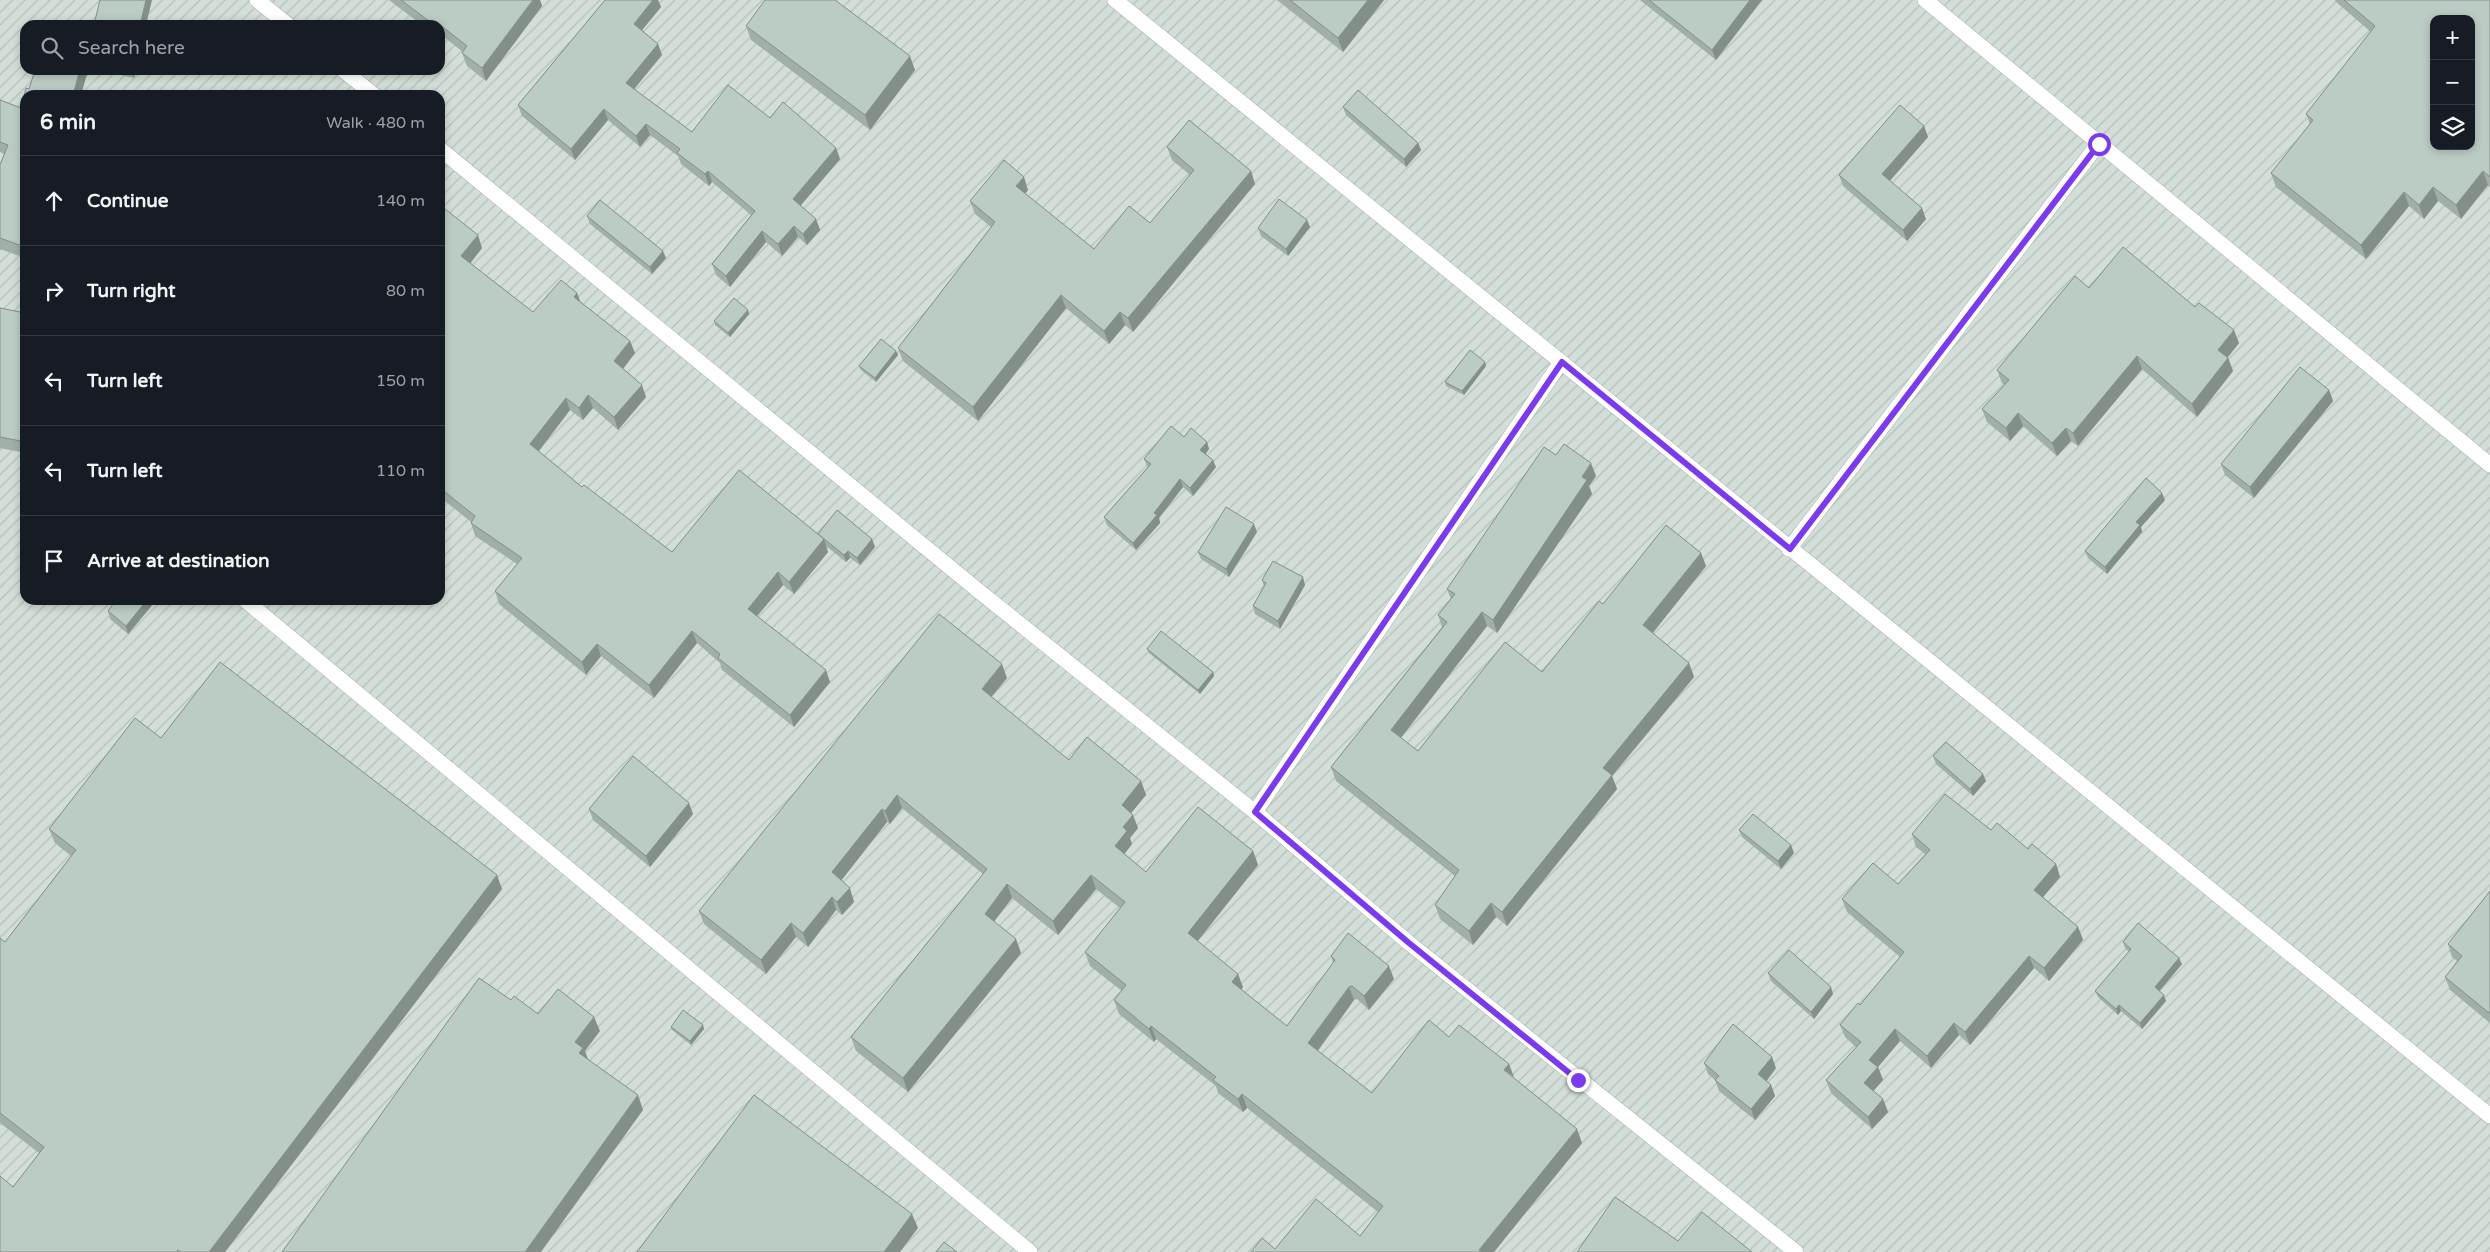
<!DOCTYPE html>
<meta charset="utf-8">
<style>
:root{--surface:#171b24;--page:#242831;--text:#f1f3f6;--muted:#9ea1a6;--line:#363941}
body{margin:0;font-family:"Varela Round",sans-serif;background:var(--page);color:var(--text)}
.controls{position:absolute;right:15px;top:15px;display:grid;overflow:hidden;border-radius:10px;box-shadow:0 2px 8px #0003}
.controls button{width:45px;height:45px;display:grid;place-items:center;padding:0;border:0;border-bottom:1px solid var(--line);background:var(--surface);color:var(--text);font:25px sans-serif}
.stop{position:absolute;width:15px;height:15px;margin:-11px;border:4px solid #7c3aed;border-radius:50%;background:#fff}
.stop.end{background:#7c3aed;border-color:#fff;box-shadow:0 1px 5px #0008}
.list{margin:0;padding:0;list-style:none}
h2{display:flex;justify-content:space-between;align-items:center;height:65px;margin:0;padding:0 20px;font-size:21px}
h2 small{font-size:16px;font-weight:400;color:var(--muted)}
.list li{display:grid;grid-template-columns:32px 1fr auto;gap:15px;align-items:center;box-sizing:border-box;height:90px;padding:0 20px;border-top:1px solid var(--line)}
.list b{display:block;font-size:19px;white-space:nowrap}
.list em{font-size:16px;font-style:normal;color:var(--muted)}
.icon{flex:none;width:28px;height:28px;fill:none;stroke:currentColor;stroke-width:2;stroke-linecap:round;stroke-linejoin:round}
.map{position:relative;flex:none;width:2490px;height:1252px;overflow:hidden}
.search{position:absolute;background:var(--surface);box-shadow:0 2px 8px #0003;left:20px;top:20px;width:425px;height:55px;display:flex;align-items:center;gap:12px;box-sizing:border-box;padding:0 18px;border-radius:15px;color:var(--muted);font-size:19px}
.panel{position:absolute;background:var(--surface);box-shadow:0 2px 8px #0003;left:20px;top:90px;width:425px;height:515px;border-radius:15px}
.map>svg:first-child{display:block}
.industrial{fill:url(#industrial-furrows);fill-rule:evenodd}
.lines{fill:none;stroke-linecap:round;stroke-linejoin:round}
.minor-casing{stroke:#a6b7b0;stroke-width:16}
.minor{stroke:#fff;stroke-width:15}
.wall{fill:#a1afa9}
.shaded-wall{fill:#838f89}
.building{fill:#bbccc4;stroke:#838f89;fill-rule:evenodd}
.route{stroke:#7c3aed;stroke-width:6}
</style>
<div class="map">
<svg width="2490" height="1252" viewBox="0 0 2490 1252">
<defs>
<pattern id="industrial-furrows" width="10" height="10" patternUnits="userSpaceOnUse" patternTransform="scale(1.25)"><rect width="10" height="10" fill="#d2ded7"/><path d="M-1 1l2-2M0 10L10 0M9 11l2-2" fill="none" stroke="#b4c0b9"/></pattern>
</defs>
<rect width="100%" height="100%" fill="#e4eee9"/>
<!-- industrial -->
<path class="industrial" d="M0 0H2490V1252H0ZM2434 19H2471V146H2434ZM25 25H440V70H25ZM25 95H440V600H25Z"/>
<g class="lines">
<defs>
<g id="minor">
<polyline points="257,0 288,25"/>
<polyline points="1115,0 2490,1116"/>
<polyline points="1925,0 2490,465"/>
<polyline points="343,70 374,95"/>
<polyline points="440,149 980,592 1255,812 1409,943 1796,1252"/>
<polyline points="1789,549 2099,143"/>
<polyline points="245,600 1030,1252"/>
<polyline points="1255,812 1561,362"/>
</g>
</defs>
<!-- minor casing -->
<use href="#minor" class="minor-casing"/>
<!-- minor -->
<use href="#minor" class="minor"/>
</g>
<!-- wall -->
<g class="wall">
<polygon points="389,0 540,0 542,6 486,81 467,66 462,53 463,52 440,34 440,25 422,25"/>
<polygon points="605,0 658,0 661,7 642,30 658,44 662,55 634,89 692,132 770,118 836,148 840,159 800,205 816,219 820,230 807,245 798,237 782,256 766,242 730,287 716,275 712,264 751,215 712,182 709,186 681,164 678,156 650,135 640,147 608,120 575,160 522,116 518,105"/>
<polygon points="1277,0 1384,0 1343,52"/>
<polygon points="1640,0 1762,0 1716,60"/>
<polygon points="2335,0 2490,0 2490,187 2488,185 2461,219 2438,201 2424,219 2409,206 2366,259 2276,187 2271,173 2310,124 2306,114 2371,32 2336,2"/>
<polygon points="746,26 915,70 870,130 751,40"/>
<polygon points="35,70 88,70 81,95 25,95 25,258 0,249 0,165 4,154 0,152 0,100 21,108 26,88 29,89"/>
<polygon points="99,70 136,70 134,78"/>
<polygon points="1343,107 1418,143 1421,150 1406,167 1346,115"/>
<polygon points="1924,126 1928,137 1890,181 1926,219 1907,241 1843,186 1839,175"/>
<polygon points="1167,147 1255,184 1133,332 1125,325 1109,344 1066,308 978,421 903,361 898,348 991,227 975,214 970,201 1028,190 1025,194 1094,249 1150,223 1190,175 1172,160"/>
<polygon points="440,205 482,248 470,263 533,312 577,293 580,302 630,341 635,353 623,369 646,397 618,430 593,408 583,420 570,410 539,451 582,487 672,552 818,535 872,539 875,547 860,565 850,558 846,562 826,546 828,552 794,594 783,585 757,616 830,682 794,727 722,670 720,663 697,643 654,698 601,656 586,675 499,604 495,591 517,564 475,536 471,523 471,522 440,497"/>
<polygon points="587,216 666,258 652,274 590,224"/>
<polygon points="1307,220 1310,227 1288,256 1261,236 1258,228"/>
<polygon points="2089,288 2239,343 2228,357 2233,371 2197,417 2142,369 2078,446 2071,441 2057,456 2023,426 2010,441 1987,422 1982,409 2004,385 2002,383 1997,370"/>
<polygon points="0,308 25,313 25,453 0,448"/>
<polygon points="748,310 749,314 730,337 715,325 714,321"/>
<polygon points="896,351 898,355 876,382 861,370 859,366"/>
<polygon points="1486,366 1464,395 1446,386 1445,382"/>
<polygon points="2329,390 2333,401 2254,498 2225,475 2221,464"/>
<polygon points="1184,437 1207,442 1209,449 1206,454 1216,467 1193,496 1183,487 1159,518 1160,523 1136,550 1107,525 1104,517 1148,467 1147,466 1144,459"/>
<polygon points="1556,455 1596,476 1589,486 1592,494 1497,633 1487,626 1401,738 1418,751 1542,672 1603,604 1701,553 1706,566 1652,633 1689,663 1694,677 1612,776 1617,789 1507,926 1496,917 1473,945 1440,919 1435,905 1455,876 1336,781 1331,767 1442,627 1438,615 1451,599 1447,589"/>
<polygon points="2165,500 2141,527 2142,532 2107,574 2088,558 2085,551"/>
<polygon points="1257,532 1229,577 1201,559 1198,552"/>
<polygon points="1262,580 1305,585 1280,629 1255,614 1253,606 1264,586"/>
<polygon points="154,603 128,634 110,619 108,611"/>
<polygon points="1147,649 1213,672 1214,676 1200,694 1149,653"/>
<polygon points="1007,678 991,697 1069,760 1141,781 1146,795 1131,813 1138,828 1130,838 1132,844 1124,854 1146,872 1253,851 1258,865 1197,941 1243,987 1241,990 1287,1026 1333,963 1331,956 1394,979 1369,1010 1357,999 1354,1000 1318,1051 1372,1093 1449,1037 1514,1078 1582,1143 1494,1252 1275,1249 1360,1236 1378,1212 1247,1108 1243,1112 1218,1093 1216,1086 1156,1039 1154,1042 1119,1014 1114,1000 1122,991 1090,966 1085,952 1120,908 1096,889 1058,935 1012,898 994,921 1021,953 908,1092 856,1051 851,1037 983,874 902,808 890,824 887,822 841,880 854,902 842,915 836,910 808,947 796,937 766,974 704,924 699,911"/>
<polygon points="161,738 502,889 225,1252 0,1252 13,1187 39,1153 0,1123 0,938 5,942 71,856 55,843 49,829"/>
<polygon points="1933,756 1986,781 1973,796 1936,764"/>
<polygon points="589,809 693,814 650,867 593,820"/>
<polygon points="1739,830 1794,853 1781,869 1742,837"/>
<polygon points="1991,830 2028,849 2056,864 2060,877 2043,897 2078,927 2083,940 2049,981 2034,968 1970,1045 1959,1035 1931,1068 1900,1041 1878,1067 1883,1080 1873,1091 1883,1099 1888,1112 1872,1129 1831,1093 1826,1080 1856,1047 1845,1037 1840,1025 1860,1005 1900,957 1847,912 1842,899 1898,884 1925,854 1916,847 1912,834"/>
<polygon points="2490,891 2490,1023 2450,990 2445,977 2457,961 2452,957 2448,944"/>
<polygon points="2123,942 2182,964 2159,991 2166,1001 2142,1029 2121,1011 2118,1015 2098,997 2095,991 2129,952 2125,948"/>
<polygon points="1768,973 1833,994 1814,1019 1771,981"/>
<polygon points="703,1025 704,1029 691,1045 672,1030 671,1027"/>
<polygon points="1704,1063 1776,1068 1766,1081 1771,1085 1775,1096 1755,1120 1719,1091 1715,1080 1708,1074"/>
</g>
<!-- shaded-wall -->
<g class="shaded-wall">
<polygon points="146,0 152,0 146,25 140,25"/>
<polygon points="533,0 540,0 542,6 486,81 482,68"/>
<polygon points="653,0 658,0 661,7 638,35 634,24"/>
<polygon points="1368,0 1384,0 1343,52 1338,38"/>
<polygon points="1750,0 1762,0 1716,60 1712,50"/>
<polygon points="658,44 662,55 630,94 626,83"/>
<polygon points="910,56 915,70 870,130 865,115"/>
<polygon points="80,70 88,70 81,95 73,95"/>
<polygon points="131,70 136,70 134,78"/>
<polygon points="604,109 608,120 575,160 571,149"/>
<polygon points="646,124 650,135 640,147 636,136"/>
<polygon points="1924,126 1928,137 1886,185 1882,174"/>
<polygon points="1418,143 1421,150 1406,167 1404,159"/>
<polygon points="836,148 840,159 797,210 793,199"/>
<polygon points="708,171 712,182 709,186 705,174"/>
<polygon points="1251,171 1255,184 1133,332 1128,318"/>
<polygon points="2483,171 2488,185 2461,219 2456,205"/>
<polygon points="1024,177 1028,190 1021,199 1016,186"/>
<polygon points="2433,187 2438,201 2424,219 2419,205"/>
<polygon points="2404,192 2409,206 2366,259 2361,245"/>
<polygon points="1922,208 1926,219 1907,241 1903,230"/>
<polygon points="816,219 820,230 807,245 803,234"/>
<polygon points="1307,220 1310,227 1288,256 1286,249"/>
<polygon points="794,226 798,237 782,256 778,244"/>
<polygon points="762,231 766,242 730,287 726,276"/>
<polygon points="478,235 482,248 466,269 461,256"/>
<polygon points="663,251 666,258 652,274 650,267"/>
<polygon points="577,293 582,306 574,297"/>
<polygon points="1061,295 1066,308 978,421 973,407"/>
<polygon points="748,310 749,314 730,337 728,333"/>
<polygon points="1120,312 1125,325 1109,344 1104,331"/>
<polygon points="2234,330 2239,343 2223,363 2218,350"/>
<polygon points="630,341 635,353 619,374 614,361"/>
<polygon points="896,351 898,355 876,382 875,378"/>
<polygon points="2137,356 2142,369 2078,446 2073,433"/>
<polygon points="2228,358 2233,371 2197,417 2192,404"/>
<polygon points="1485,362 1486,366 1464,395 1462,391"/>
<polygon points="642,385 646,397 618,430 614,417"/>
<polygon points="2329,390 2333,401 2254,498 2250,487"/>
<polygon points="588,395 593,408 583,420 579,408"/>
<polygon points="566,398 570,410 534,457 530,444"/>
<polygon points="2018,413 2023,426 2010,441 2006,428"/>
<polygon points="25,423 25,452 21,441"/>
<polygon points="2066,428 2071,441 2057,456 2052,443"/>
<polygon points="1207,442 1209,449 1203,457 1200,450"/>
<polygon points="1213,460 1216,467 1193,496 1190,488"/>
<polygon points="1591,463 1596,476 1589,486 1592,494 1497,633 1493,620"/>
<polygon points="1180,479 1183,487 1159,518 1160,523 1136,550 1133,543 1154,513"/>
<polygon points="2162,493 2165,500 2141,527 2142,532 2107,574 2105,567 2136,522"/>
<polygon points="1254,524 1257,532 1229,577 1226,569"/>
<polygon points="824,539 828,552 794,594 789,582"/>
<polygon points="872,539 875,547 860,565 857,558"/>
<polygon points="848,551 850,558 846,562 844,555"/>
<polygon points="1701,553 1706,566 1648,639 1643,625"/>
<polygon points="778,572 783,585 753,621 748,609"/>
<polygon points="1303,577 1305,585 1280,629 1278,621"/>
<polygon points="147,600 153,600 154,603 128,634 126,626"/>
<polygon points="1482,612 1487,626 1396,744 1391,730"/>
<polygon points="692,631 697,643 654,698 649,685"/>
<polygon points="597,644 601,656 586,675 582,662"/>
<polygon points="1689,663 1694,677 1612,776 1617,789 1507,926 1502,912 1603,768"/>
<polygon points="1002,664 1007,678 987,702 982,689"/>
<polygon points="826,670 830,682 794,727 790,715"/>
<polygon points="1213,672 1214,676 1200,694 1198,690"/>
<polygon points="1983,774 1986,781 1973,796 1970,789"/>
<polygon points="1141,781 1146,795 1127,818 1122,805"/>
<polygon points="897,795 902,808 890,824 885,811"/>
<polygon points="689,803 693,814 650,867 646,856"/>
<polygon points="882,809 887,822 837,886 832,872"/>
<polygon points="1133,815 1138,828 1130,838 1132,844 1120,860 1115,846 1123,827"/>
<polygon points="1791,845 1794,853 1781,869 1778,861"/>
<polygon points="1253,851 1258,865 1193,947 1188,933"/>
<polygon points="2056,864 2060,877 2038,903 2034,890"/>
<polygon points="497,875 502,889 225,1252 209,1252"/>
<polygon points="1091,875 1096,889 1058,935 1053,921"/>
<polygon points="1007,884 1012,898 990,927 985,914"/>
<polygon points="850,888 854,902 842,915 837,902"/>
<polygon points="832,897 836,910 808,947 803,933"/>
<polygon points="1491,903 1496,917 1473,945 1469,931"/>
<polygon points="791,923 796,937 766,974 761,960"/>
<polygon points="2078,927 2083,940 2049,981 2044,968"/>
<polygon points="1016,939 1021,953 908,1092 903,1078"/>
<polygon points="2029,956 2034,968 1970,1045 1965,1032"/>
<polygon points="2179,958 2182,964 2157,994 2155,987"/>
<polygon points="1389,966 1394,979 1369,1010 1364,996"/>
<polygon points="1238,974 1243,987 1237,996 1232,982"/>
<polygon points="1349,987 1354,1000 1313,1057 1308,1043"/>
<polygon points="1831,987 1833,994 1814,1019 1811,1012"/>
<polygon points="2164,995 2166,1001 2142,1029 2140,1023"/>
<polygon points="2119,1005 2121,1011 2118,1015 2116,1009"/>
<polygon points="594,1017 600,1031 585,1051 589,1062 585,1067 575,1042"/>
<polygon points="1954,1023 1959,1035 1931,1068 1927,1056"/>
<polygon points="703,1025 704,1029 691,1045 690,1041"/>
<polygon points="1151,1026 1156,1039 1154,1042 1149,1029"/>
<polygon points="1895,1029 1900,1041 1878,1067 1883,1080 1869,1096 1864,1083 1869,1060"/>
<polygon points="1772,1057 1776,1068 1763,1086 1758,1074"/>
<polygon points="1509,1064 1514,1077 1504,1070"/>
<polygon points="1771,1085 1775,1096 1755,1120 1751,1109"/>
<polygon points="1242,1094 1247,1108 1243,1112 1238,1099"/>
<polygon points="638,1095 643,1110 541,1252 525,1252"/>
<polygon points="1883,1099 1888,1112 1872,1129 1868,1117"/>
<polygon points="1577,1129 1582,1143 1494,1252 1480,1252 1479,1250"/>
<polygon points="912,1214 918,1228 900,1252 884,1252"/>
</g>
<!-- building -->
<g class="building">
<polygon points="100,0 146,0 140,25 94,25"/>
<polygon points="401,0 533,0 482,68 462,53 467,46 435,21 433,24"/>
<polygon points="605,0 653,0 634,24 658,44 626,83 692,132 728,85 770,118 783,102 836,148 793,199 816,219 803,234 794,226 778,244 762,231 726,276 712,264 755,211 708,171 705,174 677,153 680,149 646,124 636,136 604,109 571,149 518,105"/>
<polygon points="765,0 835,0 910,56 865,115 746,26"/>
<polygon points="1290,0 1368,0 1338,38"/>
<polygon points="1649,0 1750,0 1712,50"/>
<path d="M2344 0H2490V177L2483 171 2456 205 2433 187 2419 205 2404 192 2361 245 2271 173 2313 120 2306 114 2375 26ZM2434 19H2471V146H2434Z"/>
<polygon points="35,70 80,70 73,95 25,95 25,247 0,238 0,165 8,145 0,142 0,100 21,108 26,88 29,89"/>
<polygon points="313,90 318,95 309,95"/>
<polygon points="1358,90 1418,143 1404,159 1343,107"/>
<polygon points="1900,105 1924,126 1882,174 1922,208 1903,230 1839,175"/>
<polygon points="1189,120 1251,171 1128,318 1120,312 1104,331 1061,295 973,407 898,348 995,222 970,201 1004,160 1024,177 1016,186 1094,249 1129,206 1150,223 1194,170 1167,147"/>
<polygon points="1279,199 1307,220 1286,249 1258,228"/>
<polygon points="600,200 663,251 650,267 587,216"/>
<polygon points="440,205 478,235 461,256 533,312 561,280 577,293 574,297 630,341 614,361 642,385 614,417 588,395 579,408 566,398 530,444 582,487 584,485 672,552 739,470 824,539 789,582 778,572 748,609 826,670 790,715 718,658 720,654 692,631 649,685 597,644 582,662 495,591 522,558 471,523 475,516 440,488"/>
<polygon points="2123,247 2195,307 2199,303 2234,330 2218,350 2228,358 2192,404 2137,356 2073,433 2066,428 2052,443 2018,413 2006,428 1982,409 2009,380 1997,370 2075,276 2089,288"/>
<polygon points="734,298 748,310 728,333 714,321"/>
<polygon points="0,308 25,313 25,423 21,441 0,437"/>
<polygon points="881,339 896,351 875,378 859,366"/>
<polygon points="1470,350 1485,362 1462,391 1445,382"/>
<polygon points="2300,367 2329,390 2250,487 2221,464"/>
<polygon points="1171,426 1184,437 1191,428 1207,442 1200,450 1213,460 1190,488 1180,479 1154,513 1157,515 1133,543 1104,517 1151,464 1144,459"/>
<polygon points="1564,444 1591,463 1582,477 1587,480 1493,620 1482,612 1391,730 1418,751 1505,642 1542,672 1599,601 1603,604 1666,525 1701,553 1643,625 1689,663 1603,768 1612,775 1502,912 1491,903 1469,931 1435,905 1459,870 1331,767 1447,622 1438,615 1455,594 1447,589 1544,447 1556,455"/>
<polygon points="2146,478 2162,493 2136,522 2140,525 2105,567 2085,551"/>
<polygon points="1226,507 1254,524 1226,569 1198,552"/>
<polygon points="837,510 872,539 857,558 848,551 844,555 818,534"/>
<polygon points="1273,561 1303,577 1278,621 1253,606 1266,583 1262,580"/>
<polygon points="116,600 147,600 126,626 108,611"/>
<polygon points="939,614 1002,664 982,689 1069,760 1087,737 1141,781 1122,805 1133,815 1123,827 1127,831 1115,846 1146,872 1198,807 1253,851 1188,933 1238,974 1232,982 1287,1026 1335,960 1331,956 1348,933 1389,966 1364,996 1352,986 1349,987 1308,1043 1372,1093 1429,1020 1449,1037 1459,1025 1509,1064 1504,1070 1577,1129 1479,1250 1482,1252 1251,1252 1262,1238 1275,1249 1316,1199 1360,1236 1383,1206 1242,1094 1238,1099 1213,1080 1216,1077 1151,1026 1149,1029 1114,1000 1126,985 1085,952 1125,902 1091,875 1053,921 1007,884 985,914 1016,939 903,1078 851,1037 987,869 897,795 885,811 882,809 832,872 850,888 837,902 832,897 803,933 791,923 761,960 699,911"/>
<polygon points="1161,631 1213,672 1198,690 1147,649"/>
<polygon points="220,662 497,875 209,1252 181,1252 178,1250 177,1252 0,1252 0,1176 13,1187 44,1147 0,1113 0,938 5,942 76,850 49,829 135,718 161,738"/>
<polygon points="1946,742 1983,774 1970,789 1933,756"/>
<polygon points="633,756 689,803 646,856 589,809"/>
<polygon points="1945,794 1991,830 1997,823 2028,849 2032,844 2056,864 2034,890 2078,927 2044,968 2029,956 1965,1032 1954,1023 1927,1056 1895,1029 1869,1060 1878,1067 1864,1083 1883,1099 1868,1117 1826,1080 1861,1042 1840,1025 1858,1003 1860,1005 1904,952 1842,899 1873,863 1898,884 1930,850 1912,834"/>
<polygon points="1753,814 1791,845 1778,861 1739,830"/>
<polygon points="2490,891 2490,1011 2489,1013 2445,977 2462,956 2448,944"/>
<polygon points="2138,923 2179,958 2155,987 2164,995 2140,1023 2119,1005 2116,1009 2095,991 2131,949 2123,942"/>
<polygon points="1789,950 1831,987 1811,1012 1768,973"/>
<polygon points="479,978 511,1000 514,996 538,1014 558,989 594,1017 575,1042 583,1048 579,1053 638,1095 525,1252 282,1252"/>
<polygon points="683,1010 703,1025 690,1041 671,1027"/>
<polygon points="1733,1024 1772,1057 1758,1074 1771,1085 1751,1109 1715,1080 1719,1076 1704,1063"/>
<polygon points="754,1095 912,1214 884,1252 637,1252"/>
<polygon points="1615,1197 1678,1241 1702,1212 1752,1252 1577,1252"/>
<polygon points="944,1242 957,1252 936,1252"/>
</g>
<g class="lines">
<!-- route -->
<polyline class="route" points="1578,1080 1409,943 1255,812 1562,362 1790,549 2099,144"/>
</g>
</svg>
<div class="controls">
<button>+</button>
<button>−</button>
<button><svg class="icon" aria-label="layers" viewBox="0 0 24 24"><path d="M12 4l9 5-9 5-9-5zM3 14l9 5 9-5"/></svg></button>
</div>
<div class="stop" style="left:2099px;top:144px"></div>
<div class="stop end" style="left:1578px;top:1080px"></div>
<div class="search"><svg class="icon" aria-label="search" viewBox="0 0 24 24"><circle cx="10" cy="10" r="6"/><path d="M15 15l6 6"/></svg>Search here</div>
<section class="panel">
<h2>6 min<small>Walk · 480 m</small></h2>
<ul class="list">
<li><svg class="icon" aria-label="ahead" viewBox="0 0 24 24"><path d="M12 20V5M6 11l6-6 6 6"/></svg><div><b>Continue</b></div><em>140 m</em></li>
<li><svg class="icon" aria-label="right" viewBox="0 0 24 24"><path d="M7 20v-9h11M14 6l5 5-5 5"/></svg><div><b>Turn right</b></div><em>80 m</em></li>
<li><svg class="icon" aria-label="left" viewBox="0 0 24 24"><path d="M17 20v-9H6M10 6l-5 5 5 5"/></svg><div><b>Turn left</b></div><em>150 m</em></li>
<li><svg class="icon" aria-label="left" viewBox="0 0 24 24"><path d="M17 20v-9H6M10 6l-5 5 5 5"/></svg><div><b>Turn left</b></div><em>110 m</em></li>
<li><svg class="icon" aria-label="arrive" viewBox="0 0 24 24"><path d="M6 21V4h12l-3 4 3 4H6"/></svg><div><b>Arrive at destination</b></div></li>
</ul>
</section>
</div>
